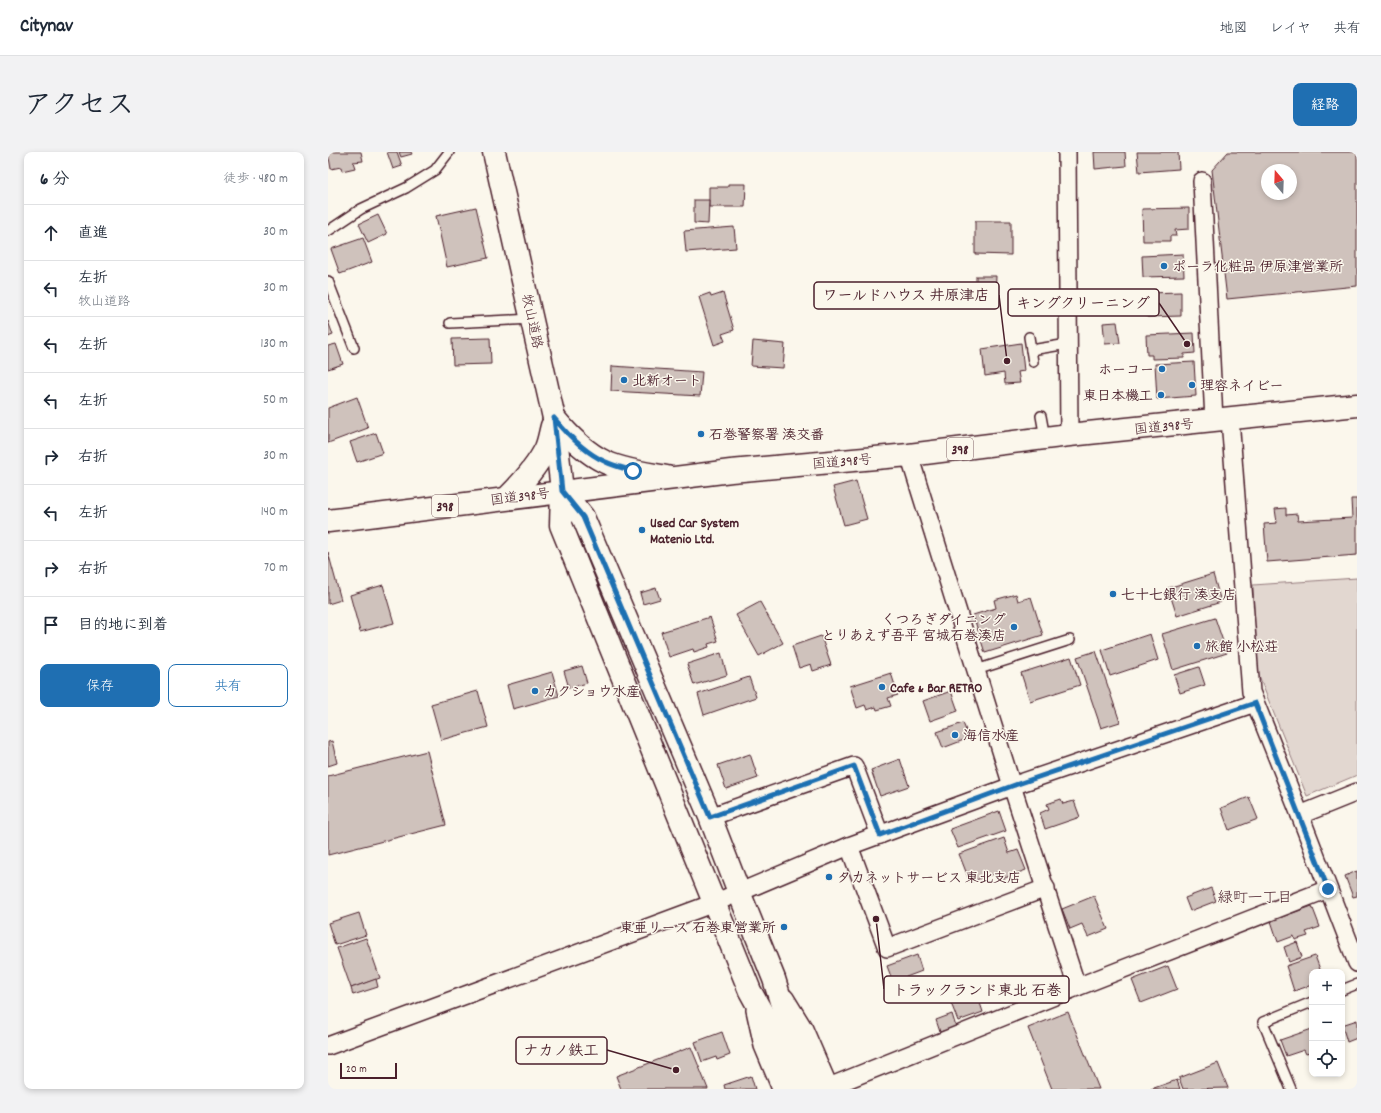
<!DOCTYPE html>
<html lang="ja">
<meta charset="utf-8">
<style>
:root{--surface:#fff;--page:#f2f2f3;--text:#1f2937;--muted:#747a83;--line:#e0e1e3;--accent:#1f6fb2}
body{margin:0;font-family:Dekko,"Klee One",sans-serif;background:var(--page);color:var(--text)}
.controls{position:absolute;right:12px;bottom:12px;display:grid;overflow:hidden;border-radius:8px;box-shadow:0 2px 6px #0003}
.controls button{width:36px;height:36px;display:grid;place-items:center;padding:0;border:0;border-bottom:1px solid var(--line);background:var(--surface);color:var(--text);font:20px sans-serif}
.compass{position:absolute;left:933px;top:12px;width:36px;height:36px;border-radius:50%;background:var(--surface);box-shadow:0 2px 6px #0003;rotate:341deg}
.scale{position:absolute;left:12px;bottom:10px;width:57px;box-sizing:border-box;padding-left:4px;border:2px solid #4a1f2b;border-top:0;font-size:11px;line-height:14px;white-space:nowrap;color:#4a1f2b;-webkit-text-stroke:3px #fbf7ec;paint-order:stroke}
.stop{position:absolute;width:12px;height:12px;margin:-9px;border:3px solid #1f6fb2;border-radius:50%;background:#fff}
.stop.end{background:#1f6fb2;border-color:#fff;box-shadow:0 1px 4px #0008}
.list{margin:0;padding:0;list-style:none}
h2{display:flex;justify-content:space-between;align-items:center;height:52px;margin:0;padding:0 16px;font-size:17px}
h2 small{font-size:13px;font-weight:400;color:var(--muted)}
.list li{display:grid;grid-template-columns:26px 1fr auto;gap:12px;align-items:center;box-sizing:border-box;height:56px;padding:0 16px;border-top:1px solid var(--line)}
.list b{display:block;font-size:15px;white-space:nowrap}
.list p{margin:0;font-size:13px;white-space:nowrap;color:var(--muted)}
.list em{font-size:13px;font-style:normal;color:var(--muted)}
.actions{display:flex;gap:8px;padding:12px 16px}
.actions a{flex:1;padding:9px 0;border:1px solid var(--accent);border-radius:8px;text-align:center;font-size:14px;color:var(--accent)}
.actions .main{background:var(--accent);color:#fff}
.icon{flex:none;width:22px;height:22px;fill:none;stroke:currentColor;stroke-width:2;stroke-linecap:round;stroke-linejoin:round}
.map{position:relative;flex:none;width:1029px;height:937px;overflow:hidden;border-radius:8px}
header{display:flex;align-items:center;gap:24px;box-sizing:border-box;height:56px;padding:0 20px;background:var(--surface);border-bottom:1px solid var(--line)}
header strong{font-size:19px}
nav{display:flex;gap:22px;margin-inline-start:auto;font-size:14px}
.intro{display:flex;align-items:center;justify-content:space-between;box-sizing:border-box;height:96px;padding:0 24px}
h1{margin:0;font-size:28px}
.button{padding:10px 18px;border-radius:8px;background:var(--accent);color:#fff;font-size:14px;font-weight:700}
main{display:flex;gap:24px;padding:0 24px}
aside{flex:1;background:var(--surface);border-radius:8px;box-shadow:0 2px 6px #0003}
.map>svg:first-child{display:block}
.green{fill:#e2d7d0;stroke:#967b7e}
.building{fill:#cfc2bc;stroke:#4a1f2b;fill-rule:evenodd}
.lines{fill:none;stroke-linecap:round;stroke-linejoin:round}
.lane-casing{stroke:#4a1f2b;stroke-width:12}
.street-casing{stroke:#4a1f2b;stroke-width:20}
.secondary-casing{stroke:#4a1f2b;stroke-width:25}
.highway-casing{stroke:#4a1f2b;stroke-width:25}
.lane{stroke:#fbf7ec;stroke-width:9}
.street{stroke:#fbf7ec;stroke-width:17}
.secondary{stroke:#fbf7ec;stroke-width:22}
.highway{stroke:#fbf7ec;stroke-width:22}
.route{stroke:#1f6fb2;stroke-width:5}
.poi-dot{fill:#1f6fb2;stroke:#fbf7ec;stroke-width:1.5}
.labels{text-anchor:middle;stroke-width:3;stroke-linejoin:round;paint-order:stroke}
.shield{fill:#fbf7ec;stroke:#7f6065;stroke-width:1}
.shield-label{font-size:13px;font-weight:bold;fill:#4a1f2b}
.poi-label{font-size:14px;font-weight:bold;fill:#4a1f2b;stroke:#fbf7ec;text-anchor:start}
.street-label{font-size:14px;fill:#4a1f2b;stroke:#fbf7ec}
.neighbourhood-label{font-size:15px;fill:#4a1f2b;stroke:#fbf7ec}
.leader{fill:none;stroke:#4a1f2b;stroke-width:1.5}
.callout-dot{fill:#4a1f2b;stroke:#fbf7ec;stroke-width:1.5}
.callout{fill:#fbf7ec;stroke:#4a1f2b;stroke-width:1.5}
.callout-label{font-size:15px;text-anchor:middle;font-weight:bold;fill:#4a1f2b}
</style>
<header>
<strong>Citynav</strong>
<nav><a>地図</a><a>レイヤ</a><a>共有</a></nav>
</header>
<div class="intro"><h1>アクセス</h1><a class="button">経路</a></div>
<main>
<aside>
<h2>6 分<small>徒歩 · 480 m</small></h2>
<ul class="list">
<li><svg class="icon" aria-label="ahead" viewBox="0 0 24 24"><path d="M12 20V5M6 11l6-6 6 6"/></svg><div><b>直進</b></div><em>30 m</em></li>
<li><svg class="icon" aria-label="left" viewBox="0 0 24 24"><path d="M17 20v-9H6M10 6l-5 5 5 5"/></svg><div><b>左折</b><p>牧山道路</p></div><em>30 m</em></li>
<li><svg class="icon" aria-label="left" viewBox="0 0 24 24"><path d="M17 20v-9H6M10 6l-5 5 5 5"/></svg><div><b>左折</b></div><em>130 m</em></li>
<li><svg class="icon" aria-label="left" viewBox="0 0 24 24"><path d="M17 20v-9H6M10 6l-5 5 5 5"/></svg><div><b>左折</b></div><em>50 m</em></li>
<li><svg class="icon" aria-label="right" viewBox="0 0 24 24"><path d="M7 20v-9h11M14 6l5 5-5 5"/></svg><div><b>右折</b></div><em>30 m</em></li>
<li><svg class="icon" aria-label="left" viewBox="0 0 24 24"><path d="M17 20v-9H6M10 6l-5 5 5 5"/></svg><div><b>左折</b></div><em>140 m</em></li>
<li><svg class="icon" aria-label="right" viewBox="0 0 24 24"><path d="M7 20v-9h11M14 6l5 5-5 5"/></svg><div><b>右折</b></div><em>70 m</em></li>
<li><svg class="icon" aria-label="arrive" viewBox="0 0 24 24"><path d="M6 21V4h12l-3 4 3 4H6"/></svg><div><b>目的地に到着</b></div></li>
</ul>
<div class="actions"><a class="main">保存</a><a>共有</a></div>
</aside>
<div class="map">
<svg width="1029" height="937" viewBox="0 0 1029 937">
<rect width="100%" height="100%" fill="#fbf7ec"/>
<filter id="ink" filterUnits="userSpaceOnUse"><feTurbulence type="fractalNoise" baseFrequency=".025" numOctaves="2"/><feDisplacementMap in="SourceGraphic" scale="8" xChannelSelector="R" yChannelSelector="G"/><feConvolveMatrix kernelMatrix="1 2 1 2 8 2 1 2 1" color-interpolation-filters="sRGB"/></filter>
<g filter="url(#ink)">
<!-- green -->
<polygon class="green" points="1029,426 1029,623 979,644 928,517 925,433"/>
<!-- building -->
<g class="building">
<polygon points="0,0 33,0 35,9 25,10 27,16 14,19 13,15 3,17"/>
<polygon points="59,0 69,0 74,14 65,17"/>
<polygon points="71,0 83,0 84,2 73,5"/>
<polygon points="766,0 797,0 798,14 767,17"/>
<polygon points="809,0 850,0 851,17 811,20"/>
<path d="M900 0H1029V134L899 147 884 18ZM939 18H963V42H939Z"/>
<polygon points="400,32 418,32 417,55 381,55 381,35 400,35"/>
<polygon points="366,48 381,48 380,72 366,71"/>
<polygon points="148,55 160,106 119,115 108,64"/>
<polygon points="861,56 861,77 847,78 848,84 842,84 842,89 815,89 814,57"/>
<polygon points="50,63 59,82 40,91 31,72"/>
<polygon points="647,69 683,69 683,103 647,102"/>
<polygon points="406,75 408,96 358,100 356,79"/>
<polygon points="35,86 44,110 12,122 3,97"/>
<polygon points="855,102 856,124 815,125 814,104"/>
<polygon points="648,124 668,124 667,144 648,144"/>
<polygon points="853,140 853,164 819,165 818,141"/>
<polygon points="382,141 383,145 395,141 406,178 394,182 397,189 386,193 371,145"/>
<polygon points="0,169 5,183 0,185"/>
<polygon points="789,170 792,191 777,192 775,171"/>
<polygon points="866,181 867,201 856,202 856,206 824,207 824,203 819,203 818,183"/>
<polygon points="162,186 163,212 125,213 124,187"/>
<polygon points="425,189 457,192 455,216 423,214"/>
<polygon points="693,191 696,219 690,220 692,231 677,232 676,221 657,224 654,197"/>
<polygon points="8,192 15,212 0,217 0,194"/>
<polygon points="866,210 868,244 829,247 827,212"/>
<polygon points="284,214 374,220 372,244 283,239"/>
<polygon points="29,245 40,276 0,291 0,256"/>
<polygon points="48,281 55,301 29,310 22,290"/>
<polygon points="528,329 539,367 516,373 505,335"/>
<polygon points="1023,347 1029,347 1029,403 939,410 936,372 949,371 947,357 958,356 958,363 969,362 970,369 1024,366"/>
<polygon points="0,400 13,448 0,452"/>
<polygon points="885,422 893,450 849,464 840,436"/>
<polygon points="55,433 66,471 32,480 22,443"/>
<polygon points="328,436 332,447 315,452 312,441"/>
<polygon points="688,442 690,449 703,445 715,483 657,501 645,463 668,456 666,448"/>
<polygon points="432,450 455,491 431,504 408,463"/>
<polygon points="382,465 390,489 380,492 381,495 366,500 365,497 341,505 333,480"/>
<polygon points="887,466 899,501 845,518 834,482"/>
<polygon points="822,482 830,508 782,524 774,498"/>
<polygon points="493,484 503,513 485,519 483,512 471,516 464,494"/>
<polygon points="768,499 792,570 773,576 749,505"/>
<polygon points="393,501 399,523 366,533 359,512"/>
<polygon points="743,505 752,533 702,549 693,521"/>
<polygon points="254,514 259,531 241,536 236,519"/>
<polygon points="871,515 877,533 852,541 846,523"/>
<polygon points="224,520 231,544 185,557 179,533"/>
<polygon points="563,521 570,543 560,546 563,554 549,558 548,555 539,558 537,553 529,556 522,534"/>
<polygon points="421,525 428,545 376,563 370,542"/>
<polygon points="150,539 160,575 113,588 103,552"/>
<polygon points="623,539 630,559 602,569 595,549"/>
<polygon points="635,571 641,586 615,596 609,580"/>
<polygon points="4,589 9,611 0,614 0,590"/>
<polygon points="99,599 118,673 0,703 0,624"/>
<polygon points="422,602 430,626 398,637 390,613"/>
<polygon points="572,607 581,634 552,644 543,618"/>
<polygon points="921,645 930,667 901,678 893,656"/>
<polygon points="733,647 735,652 746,649 752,665 717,677 712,661 721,657 719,652"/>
<polygon points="671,659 678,679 630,696 622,677"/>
<polygon points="676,686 681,701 690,698 698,718 674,727 671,720 642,730 631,702"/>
<polygon points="1029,719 1029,744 1025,745 1017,724"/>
<polygon points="883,736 888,749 862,759 857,746"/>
<polygon points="766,744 780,777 760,785 754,772 742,777 734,757"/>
<polygon points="984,754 992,775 978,780 980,784 967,788 966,784 950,790 943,769"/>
<polygon points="31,761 38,783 7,793 0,771"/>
<polygon points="38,786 52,826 23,836 9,796"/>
<polygon points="969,790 974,805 961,810 956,795"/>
<polygon points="589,803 594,819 565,830 559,814"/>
<polygon points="987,804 993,820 984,820 984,833 966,839 958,814"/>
<polygon points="840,814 849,837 813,851 804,828"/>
<polygon points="48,827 50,835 25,843 23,836"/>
<polygon points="649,842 655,860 630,869 623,851"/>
<polygon points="740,860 771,937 724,937 700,876"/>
<polygon points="624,862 628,875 612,880 608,868"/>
<polygon points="1029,868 1029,886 1019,890 1014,873"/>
<polygon points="984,877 984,900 978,902 976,898 958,904 952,888"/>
<polygon points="394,880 402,903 389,908 388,905 374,910 367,890"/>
<polygon points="363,895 380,937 293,937 288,924"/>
<polygon points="890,911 900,936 855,937 851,926"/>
<polygon points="423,924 427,937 397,937 396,933"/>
<polygon points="849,928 852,937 823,937"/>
</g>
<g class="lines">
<defs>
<g id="lane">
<polyline points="0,79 33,57 78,36 107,18 121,0"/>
<polyline points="0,129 26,196"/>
<polyline points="122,171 205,167"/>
<polyline points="701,185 705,210"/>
<polyline points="703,198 740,192"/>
<polyline points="713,264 717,286"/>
<polyline points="648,518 742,488"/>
<polyline points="1014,838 1029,832"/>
<polyline points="963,937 935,870 984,850"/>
</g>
<g id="street">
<polyline points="739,0 741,283"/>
<polyline points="874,29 886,268"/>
<polyline points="902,267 923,540 972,663 1029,811"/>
<polyline points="581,303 684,634 749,835"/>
<polyline points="972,663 1029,640"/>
<polyline points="382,665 526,614 552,683"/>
<polyline points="521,694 559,796 718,736"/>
<polyline points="457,846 476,877 502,937"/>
<polyline points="427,858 435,894 453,937"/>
<polyline points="0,894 386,751 521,694 684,634 927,551"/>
<polyline points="501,935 749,835 1000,737"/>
</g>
<g id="secondary">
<polyline points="166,0 226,266 234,339 233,373 422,839 449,888 469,937"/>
<path d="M226 266C240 283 256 300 277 310 294 318 320 322 339 325"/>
<polyline points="234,339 255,365 382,665 411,740 446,827 463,882 486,937"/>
<path d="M179 346C194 331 209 315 218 296 221 289 222 281 224 274"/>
</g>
<polyline id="highway" points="0,369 403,319 581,303 741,283 1029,253"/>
</defs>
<!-- lane casing -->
<use href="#lane" class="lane-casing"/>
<!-- street casing -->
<use href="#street" class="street-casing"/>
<!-- secondary casing -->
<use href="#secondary" class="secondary-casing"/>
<!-- highway casing -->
<use href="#highway" class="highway-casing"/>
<!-- lane -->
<use href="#lane" class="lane"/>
<!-- street -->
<use href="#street" class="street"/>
<!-- secondary -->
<use href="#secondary" class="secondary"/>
<!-- highway -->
<use href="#highway" class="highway"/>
</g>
</g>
<g class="lines" filter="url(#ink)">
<!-- route -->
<path class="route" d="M305 319C296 316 286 314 278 310 257 301 240 283 226 266L234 339 255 365 382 665 526 614 552 683 684 634 927 551 1000 737"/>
</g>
<!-- markers -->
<g class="poi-dot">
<circle cx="836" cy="114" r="4"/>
<circle cx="834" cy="217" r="4"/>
<circle cx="296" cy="228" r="4"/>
<circle cx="864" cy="233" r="4"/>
<circle cx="833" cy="243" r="4"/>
<circle cx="373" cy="282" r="4"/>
<circle cx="314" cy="378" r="4"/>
<circle cx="785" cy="442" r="4"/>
<circle cx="686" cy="475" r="4"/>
<circle cx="869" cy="494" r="4"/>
<circle cx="554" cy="535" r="4"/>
<circle cx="207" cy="539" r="4"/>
<circle cx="627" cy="583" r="4"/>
<circle cx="501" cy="725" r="4"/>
<circle cx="456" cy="775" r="4"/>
</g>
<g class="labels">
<!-- shield labels -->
<g class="shield">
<rect x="619" y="286" width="26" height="22" rx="3"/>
<rect x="104" y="343" width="26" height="22" rx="3"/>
</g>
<g class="shield-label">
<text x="632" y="302">398</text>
<text x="117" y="359">398</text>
</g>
<!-- poi labels -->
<g class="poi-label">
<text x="844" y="119">ポーラ化粧品 伊原津営業所</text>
<text x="826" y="222" text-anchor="end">ホーコー</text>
<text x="304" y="233">北新オート</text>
<text x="872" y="238">理容ネイビー</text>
<text x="825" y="248" text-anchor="end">東日本機工</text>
<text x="381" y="287">石巻警察署 湊交番</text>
<text x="322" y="375">Used Car System<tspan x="322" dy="16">Matenio Ltd.</tspan></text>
<text x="793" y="447">七十七銀行 湊支店</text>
<text x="678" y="472" text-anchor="end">くつろぎダイニング<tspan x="678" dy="16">とりあえず吾平 宮城石巻湊店</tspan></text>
<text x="877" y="499">旅館 小松荘</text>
<text x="562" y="540">Cafe &amp; Bar RETRO</text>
<text x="215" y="544">カクショウ水産</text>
<text x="635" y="588">海信水産</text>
<text x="509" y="730">タカネットサービス 東北支店</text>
<text x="448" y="780" text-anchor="end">東亜リース 石巻東営業所</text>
</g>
<!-- street labels -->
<g class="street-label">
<text transform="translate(205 169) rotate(78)" y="5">牧山道路</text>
<text transform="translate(836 274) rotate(-6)" y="5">国道398号</text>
<text transform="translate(514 309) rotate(-5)" y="5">国道398号</text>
<text transform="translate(192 344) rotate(-7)" y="5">国道398号</text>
</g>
<!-- neighbourhood labels -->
<g class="neighbourhood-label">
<text x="927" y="750">緑町一丁目</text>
</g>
</g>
<!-- callouts -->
<path class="leader" d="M679 209L671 143M859 192L831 151M548 767L556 837M348 918L279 898"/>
<g class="callout-dot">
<circle cx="679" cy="209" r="4"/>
<circle cx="859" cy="192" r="4"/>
<circle cx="548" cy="767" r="4"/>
<circle cx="348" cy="918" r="4"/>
</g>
<g class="callout">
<rect x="486" y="130" width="185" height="27" rx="4"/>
<rect x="680" y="137" width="151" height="27" rx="4"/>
<rect x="556" y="824" width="185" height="27" rx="4"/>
<rect x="188" y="885" width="91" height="27" rx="4"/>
</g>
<g class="callout-label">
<text x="578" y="148">ワールドハウス 井原津店</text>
<text x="755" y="156">キングクリーニング</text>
<text x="649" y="843">トラックランド東北 石巻</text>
<text x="233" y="903">ナカノ鉄工</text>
</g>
</svg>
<div class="controls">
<button>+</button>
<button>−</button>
<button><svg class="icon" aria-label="locate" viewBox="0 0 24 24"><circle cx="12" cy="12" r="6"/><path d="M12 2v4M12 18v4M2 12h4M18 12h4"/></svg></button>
</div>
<svg class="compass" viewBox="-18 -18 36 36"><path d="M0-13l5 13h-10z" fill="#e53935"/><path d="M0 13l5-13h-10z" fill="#747a83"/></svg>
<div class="scale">20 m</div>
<div class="stop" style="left:305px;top:319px"></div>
<div class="stop end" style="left:1000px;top:737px"></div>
</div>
</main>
